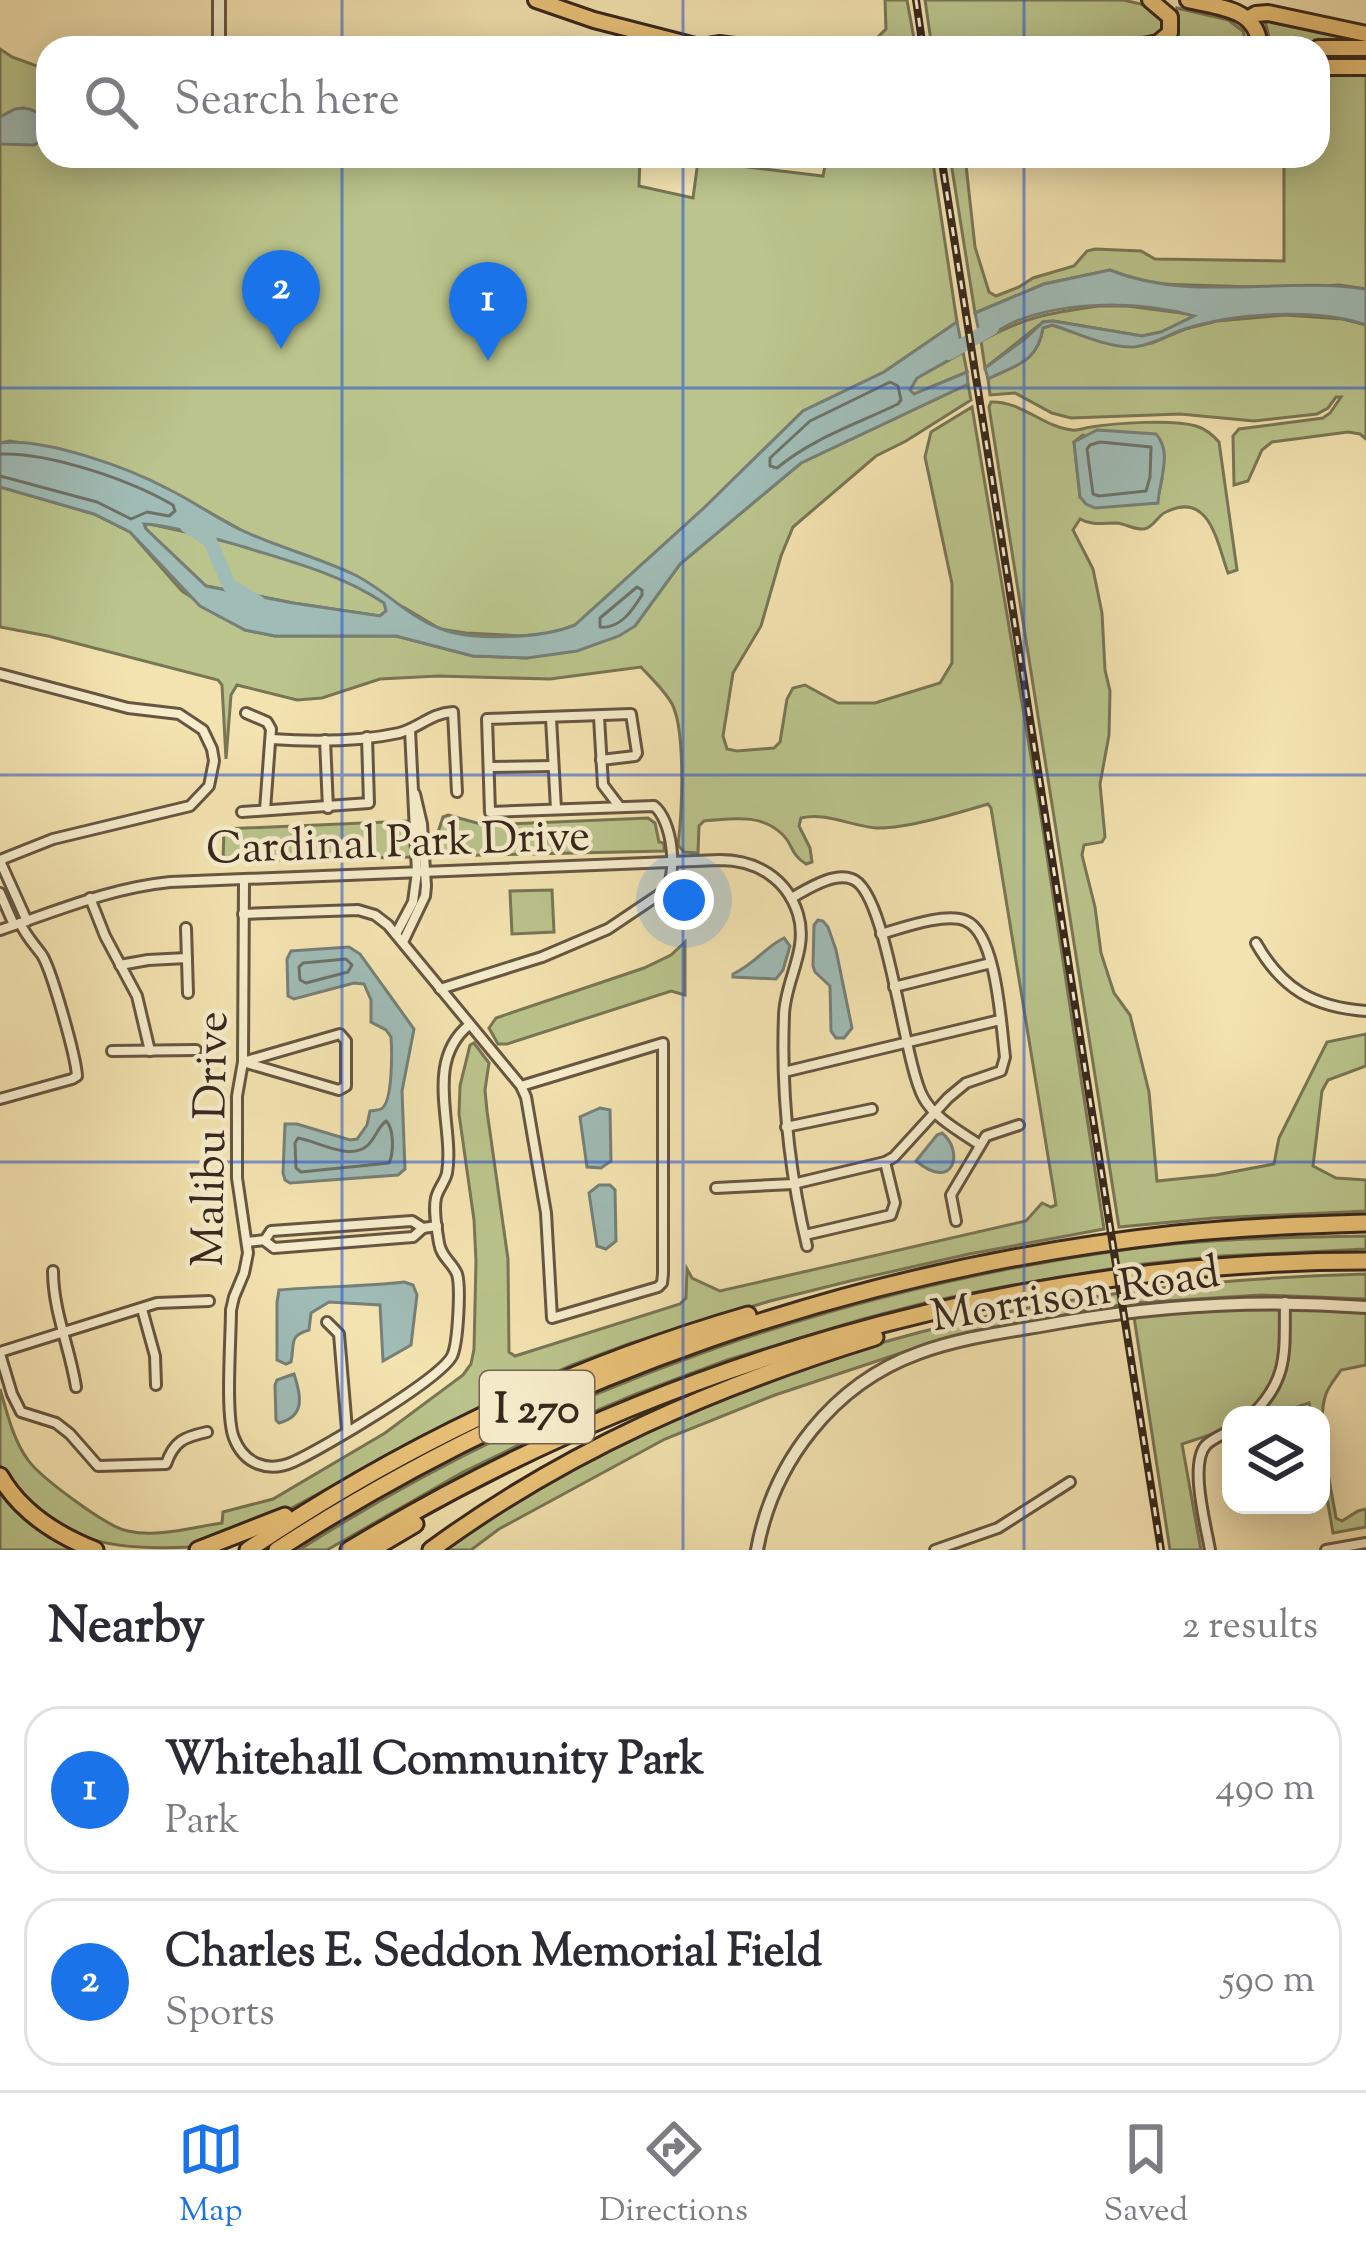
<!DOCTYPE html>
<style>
:root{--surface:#fff;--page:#f7f7f7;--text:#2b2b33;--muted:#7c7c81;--line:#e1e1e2;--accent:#1a73e8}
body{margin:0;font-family:"Sorts Mill Goudy",serif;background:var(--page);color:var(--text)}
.controls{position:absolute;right:36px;bottom:36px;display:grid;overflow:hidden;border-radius:24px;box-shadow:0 6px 30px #0003}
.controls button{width:108px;height:108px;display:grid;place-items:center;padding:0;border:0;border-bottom:3px solid var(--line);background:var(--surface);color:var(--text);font:60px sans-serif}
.you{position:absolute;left:684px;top:900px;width:42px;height:42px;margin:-30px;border:9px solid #fff;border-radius:50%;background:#1a73e8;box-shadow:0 0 0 18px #1a73e833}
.badge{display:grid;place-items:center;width:78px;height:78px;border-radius:50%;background:var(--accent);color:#fff;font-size:39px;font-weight:700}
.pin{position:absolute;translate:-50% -99px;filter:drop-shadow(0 3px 6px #0008)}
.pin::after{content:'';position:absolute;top:63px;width:42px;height:36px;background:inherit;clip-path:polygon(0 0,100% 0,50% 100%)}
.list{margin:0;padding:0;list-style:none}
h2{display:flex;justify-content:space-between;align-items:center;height:156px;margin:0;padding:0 48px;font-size:51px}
h2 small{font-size:39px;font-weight:400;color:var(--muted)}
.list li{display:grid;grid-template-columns:78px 1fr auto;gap:36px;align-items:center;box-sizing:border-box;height:168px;margin:0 24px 24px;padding:0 24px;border:3px solid var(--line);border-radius:36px}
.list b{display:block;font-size:45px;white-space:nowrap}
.list p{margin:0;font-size:39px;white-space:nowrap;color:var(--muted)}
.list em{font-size:39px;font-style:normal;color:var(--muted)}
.icon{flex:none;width:66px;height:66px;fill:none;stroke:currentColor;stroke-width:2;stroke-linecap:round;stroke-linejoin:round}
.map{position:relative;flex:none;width:1366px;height:1550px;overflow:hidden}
.search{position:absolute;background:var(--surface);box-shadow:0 6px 30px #0003;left:36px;right:36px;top:36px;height:132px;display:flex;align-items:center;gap:30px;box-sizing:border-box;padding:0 42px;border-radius:36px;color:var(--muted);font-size:45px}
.sheet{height:540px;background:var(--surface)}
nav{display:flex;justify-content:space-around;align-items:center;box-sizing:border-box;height:168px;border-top:3px solid var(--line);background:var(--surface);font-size:33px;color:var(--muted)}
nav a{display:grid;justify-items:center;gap:6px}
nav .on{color:var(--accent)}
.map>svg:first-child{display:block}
.green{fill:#bac48c;stroke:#787654;stroke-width:3;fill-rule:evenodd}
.water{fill:#a0bcb6;stroke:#768078;stroke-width:3;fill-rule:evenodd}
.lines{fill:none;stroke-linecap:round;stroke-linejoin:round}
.shore{stroke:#6c7269;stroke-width:3}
.river{stroke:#a0bcb6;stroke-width:14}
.minor-casing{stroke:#665641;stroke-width:14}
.tertiary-casing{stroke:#665641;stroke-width:16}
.primary-casing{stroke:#37271c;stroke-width:20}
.motorway-casing{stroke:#37271c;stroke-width:21}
.minor{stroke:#f7edcc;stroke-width:8}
.tertiary{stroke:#f7edcc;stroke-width:10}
.primary{stroke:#eac278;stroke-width:14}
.motorway{stroke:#eac278;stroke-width:15}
.rail-casing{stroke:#37271c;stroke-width:8}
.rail{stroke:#f7edcc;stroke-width:3;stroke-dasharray:9;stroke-linecap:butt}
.grid{fill:none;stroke:#1d4ed8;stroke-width:3;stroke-opacity:0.55}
.labels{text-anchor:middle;stroke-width:9;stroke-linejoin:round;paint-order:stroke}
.shield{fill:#f7edcc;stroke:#716251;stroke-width:3}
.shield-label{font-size:42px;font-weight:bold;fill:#37271c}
.street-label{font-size:45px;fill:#37271c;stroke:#f7edcc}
</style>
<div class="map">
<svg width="1366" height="1550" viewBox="0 0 1366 1550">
<rect width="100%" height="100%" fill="#f3e3b0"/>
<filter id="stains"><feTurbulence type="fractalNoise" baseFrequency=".00167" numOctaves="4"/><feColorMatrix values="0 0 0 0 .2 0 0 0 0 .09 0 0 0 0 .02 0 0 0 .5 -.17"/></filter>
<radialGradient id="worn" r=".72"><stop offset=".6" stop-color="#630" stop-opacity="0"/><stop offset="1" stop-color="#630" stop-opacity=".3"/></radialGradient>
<!-- green -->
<g class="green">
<polygon points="885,0 907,0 915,44 876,45 873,42 886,29"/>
<polygon points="925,0 1123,0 1154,7 1165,20 1164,31 1157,38 1148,41 1020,47 939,45 938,48 932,48"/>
<polygon points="1177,8 1228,20 1243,31 1246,42 1243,45 1168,45 1176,31"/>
<polygon points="1264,18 1366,40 1366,43 1275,44 1270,40"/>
<polygon points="0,49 12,57 48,70 48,156 170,156 186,164 174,156 640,156 639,186 693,198 698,161 823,176 826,161 924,164 924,156 932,156 957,322 884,372 803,411 704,508 575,625 554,633 523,636 466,633 440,629 405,608 241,530 164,487 60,449 10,441 0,443"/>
<polygon points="1318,67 1366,67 1366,289 1339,285 1285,288 1156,284 1135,280 1110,270 1044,284 975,313 950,156 965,156 975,247 989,292 996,296 1019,287 1033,278 1074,266 1087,251 1095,249 1141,251 1155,259 1284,261 1284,156 1318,156"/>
<path d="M1098 306H1127L1197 315 1161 332 1142 336 1053 321 1043 322 985 368 981 341C1024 317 1050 313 1098 306Z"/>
<path d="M1285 315 1343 319 1366 325V439L1360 434 1348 432 1272 442 1262 450 1248 481 1234 485 1233 436 1239 429 1323 418 1330 413 1341 397H1336L1328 408 1317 414 1254 421 1180 414 1071 418 1052 413 1015 393 990 395 988 379C1015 365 1038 362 1043 328L1052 325 1114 345 1152 343 1185 329 1217 321Z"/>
<polygon points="963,352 967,372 913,395 909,390 917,378"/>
<path d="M968 384 971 400 906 441 876 456 793 527 781 556 761 626 733 673 723 736 727 749 737 751 774 748 780 742 787 699 793 688 805 685 838 703H875L940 683 952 663V584L925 457 931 432 972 407 1040 810 1104 1229 969 1254 850 1281 770 1301 631 1343 572 1365 481 1406 286 1511 191 1547C127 1550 75 1547 28 1501 18 1491 3 1479 0 1464 0 1444 0 1411 0 1389 7 1412 13 1440 28 1460 40 1477 108 1528 128 1531 157 1538 193 1527 222 1523L223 1512 273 1499 385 1433 463 1375 471 1364 474 1349 476 1261 474 1220 459 1114 460 1086 470 1045 474 1043 489 1063 485 1090 487 1111 508 1259 509 1352 515 1356 680 1304 686 1298 687 1269 692 1278 720 1291 1026 1221 1042 1203 1051 1207 1056 1205 991 808 988 804C958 813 906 829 876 828 851 826 826 812 801 818L799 826 810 848 812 862 806 864C790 854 793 844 782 834 760 813 732 819 704 821L699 826 698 853 684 852 678 845C682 814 686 731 672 704 665 691 651 678 641 667L550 679 438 676 380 679 322 698 297 700 237 685 231 695 226 759 222 685 218 680 48 636 0 627V487L94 514 130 532 182 591 245 630 275 636H396L473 656 527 658 635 626 680 564 801 463Z"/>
<path d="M991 402C1022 401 1043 427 1072 430 1079 431 1083 428 1091 427 1115 423 1173 419 1196 426 1206 429 1212 434 1219 442L1237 570 1228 573C1217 543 1210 490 1166 512 1157 516 1154 527 1144 529 1135 530 1126 524 1117 523 1103 523 1092 526 1080 519L1073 530 1093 569 1102 613 1105 670 1110 691 1109 735 1100 784 1105 837 1102 842 1084 845 1082 855 1095 907 1101 953 1114 993 1130 1015 1149 1092 1157 1181 1216 1175 1274 1164 1279 1138 1327 1042 1366 1034V1066L1328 1080 1322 1091 1313 1166 1336 1178 1366 1180V1211L1214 1218 1119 1227 989 407ZM1083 435 1162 479 1158 497H1080L1074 442Z"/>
<path d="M144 523C219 539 320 560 385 603L386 611 380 616 293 603 206 586 146 529Z"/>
<polygon points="448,815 484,825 648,818 655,823 659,842 664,843 664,851 437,856 437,835 443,817"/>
<polygon points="408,821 412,826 413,857 223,861 224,829"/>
<polygon points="552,890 554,932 512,934 510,891"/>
<polygon points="685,942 685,995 671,991 507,1044 498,1044 489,1028 496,1018 644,968 671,955"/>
<path d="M1366 1236V1249L1221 1256 1133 1265 1002 1287 928 1302 863 1319 727 1360 636 1394 550 1430 463 1472 327 1550H299C549 1390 836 1289 1130 1249 1208 1239 1288 1237 1366 1236Z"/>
<path d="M1366 1274V1299L1261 1295 1133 1303 1088 1310 934 1342 775 1395 665 1439 499 1529 471 1550H441C512 1503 585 1457 662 1421 687 1409 714 1401 739 1391 946 1310 1145 1280 1366 1274Z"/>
<path d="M1260 1306 1366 1312V1365L1341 1370C1336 1378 1329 1385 1326 1394 1315 1424 1331 1486 1336 1518L1342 1521 1358 1511 1366 1509V1527L1333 1533 1321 1464V1415H1312L1309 1403 1272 1415H1231V1428L1182 1444 1201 1550H1170L1134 1317 1168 1312Z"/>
<polygon points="0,1482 84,1550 0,1550"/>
</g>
<!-- water -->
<g class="water">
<path d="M23 108C42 110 48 122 42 140L34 145 0 144V117L15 109Z"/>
<path d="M1110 270C1191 303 1282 276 1366 289V325C1318 308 1236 313 1188 328 1170 333 1154 345 1134 347 1107 348 1078 333 1052 325L1043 328C1037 363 1016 365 988 379L985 368 1026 338 1043 322 1053 321 1142 336 1161 332 1194 316C1140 301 1068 300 1014 322 1003 327 991 335 981 341L975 313 1044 284Z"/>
<path d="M957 322 963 352 917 378 910 390 914 394 967 372 968 384 801 463 680 564 635 626 619 636 577 651 527 658 473 656 396 636H275L245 630 200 606 130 532 94 514 0 487V443C44 437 129 468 168 489 193 501 216 518 241 530 277 547 317 557 353 574 383 588 407 616 439 628 473 642 543 638 575 625L704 508 803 411 884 372ZM144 524C176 526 212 538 244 547 292 562 343 575 384 603L386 611 380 616 293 603 206 586 146 529Z"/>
<path d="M1097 430 1156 434C1173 452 1159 481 1158 503L1095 508 1086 504 1080 497 1074 442Z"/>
<polygon points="818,920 823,921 828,927 836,950 852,1028 844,1038 836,1038 831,1031 830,986 815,972 813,966 814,925"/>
<path d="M784 938 790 946 783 970 776 979 733 977V974C755 964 765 947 784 938Z"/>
<path d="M349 947 360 954 414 1029 402 1091 405 1169 398 1175 290 1183 285 1180 283 1173 285 1124H297L350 1140 357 1139 367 1125 370 1111C373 1110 377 1111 381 1109 393 1103 392 1051 391 1037L386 1030 371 1022V1000L364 984 354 983 294 999 288 996 287 959 291 951Z"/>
<polygon points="600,1108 610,1110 611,1161 601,1168 587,1167 580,1117"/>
<path d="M942 1133C964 1150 955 1193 916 1161L937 1135Z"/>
<polygon points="599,1185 610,1185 615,1190 616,1241 606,1249 597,1246 589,1193"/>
<path d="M404 1282 413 1285 417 1295 411 1345 383 1361 380 1305 329 1302 311 1313 309 1330C288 1336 295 1344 291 1362L286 1364 277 1360V1302L279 1290C322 1286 362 1287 404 1282Z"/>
<path d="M294 1374C301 1395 306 1416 279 1423L276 1420 275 1385 277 1380Z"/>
</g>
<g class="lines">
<!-- shore -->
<g class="shore">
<path d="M890 382 898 386 901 400 898 404C857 424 813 438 777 468L770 466V458L810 421Z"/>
<polygon points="1100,442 1151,447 1150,477 1146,491 1099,496 1093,494 1087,449 1090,445"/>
<path d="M0 454C49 452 130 480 173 505L175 511 169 516 147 512 131 519 97 502 0 476"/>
<path d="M637 587 642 590V595C632 611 620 629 600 627V618Z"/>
<polygon points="346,959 352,965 348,972 306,983 300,980 299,967 303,963"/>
<path d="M386 1121C394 1128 394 1153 389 1163L301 1172 296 1168 295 1143 298 1138C318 1141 350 1162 368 1145 376 1137 378 1127 386 1121Z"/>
</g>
<!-- river -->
<g class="river">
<polyline points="949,353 992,328"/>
<polyline points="187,526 210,541 229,585 259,603"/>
</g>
<defs>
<g id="minor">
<polyline points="0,674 128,708 179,714 203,730 212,749 214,761 209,786 190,806 53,839 0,860"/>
<polyline points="246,713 267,722 271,729 265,810"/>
<polyline points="599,717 603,785 619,806"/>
<polyline points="551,718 556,809"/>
<path d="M271 739C313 742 358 742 399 733 419 728 431 713 453 712L457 792"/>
<polyline points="325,740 328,808"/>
<polyline points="489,767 553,766"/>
<polyline points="242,812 369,803 367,737"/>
<polyline points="0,861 27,921"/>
<path d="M244 880 243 1062 237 1096V1178L248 1253 244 1273 234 1297 231 1310C231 1339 225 1416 234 1438 244 1464 268 1473 293 1462 322 1449 439 1380 452 1356 458 1344 461 1287 457 1274 452 1262 441 1257 439 1243 437 1230 433 1211 436 1198 438 1189 445 1182 447 1173 455 1126 423 1063 469 1025"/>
<polyline points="0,893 14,925"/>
<polyline points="90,898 105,936 137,996 150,1051"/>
<path d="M791 898C808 889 833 872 852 879 887 890 903 1060 923 1097 934 1118 961 1132 980 1145"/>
<polyline points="243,914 358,910 375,915 388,925 521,1086 526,1097 546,1213 552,1318 658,1287 662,1283 663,1274 663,1043 521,1086"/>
<polyline points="186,928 188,993"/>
<path d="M0 930C57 911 110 888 170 882L720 860C757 860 787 879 798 914 809 950 785 980 784 1015 781 1093 789 1170 807 1246"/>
<polyline points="396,934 413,902 417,872 410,730"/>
<polyline points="403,942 425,896 426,886 422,824 415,794"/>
<path d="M1256 943C1282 989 1313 1007 1366 1011"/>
<polyline points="120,965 148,960 187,958"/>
<polyline points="894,987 991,963"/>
<path d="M440 989 542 957 608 929 666 890C678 871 672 820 654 806L490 812 487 719 631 714 637 753 635 756 601 760"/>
<polygon points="340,1034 346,1041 346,1086 339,1090 243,1062"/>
<polyline points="112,1051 196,1050"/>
<polyline points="784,1072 1000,1020"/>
<path d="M0 1099 72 1079 77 1076C76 1057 52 971 42 955 34 944 26 936 20 923"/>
<polyline points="786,1127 872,1109"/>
<path d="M716 1188 793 1184 885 1162 894 1157 948 1098 966 1083 1001 1071 1005 1057C1001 1026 997 934 966 921 946 912 902 928 881 934"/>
<polyline points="956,1221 951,1195 986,1136 1019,1125"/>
<polyline points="805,1235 891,1215 895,1203 885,1162"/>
<polyline points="265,1241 274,1248 413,1237 423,1228 437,1226"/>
<polyline points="247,1242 265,1240 271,1231 412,1221 423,1228"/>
<path d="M53 1271C53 1311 70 1348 76 1387"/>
<polyline points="142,1309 155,1356 156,1385"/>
<polyline points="327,1322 339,1334 347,1430"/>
<polyline points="0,1352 157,1303 209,1301"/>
<path d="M0 1354 12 1394 21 1412 56 1423 70 1434 98 1466 166 1464C174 1441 184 1437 207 1432"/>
<path d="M1252 1415C1290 1378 1284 1350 1285 1302"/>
<polyline points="935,1550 998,1528 1070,1482"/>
<path d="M1210 1550C1206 1526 1189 1464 1206 1445 1212 1439 1224 1434 1231 1430"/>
<polyline points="1326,1550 1366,1543"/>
</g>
<g id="tertiary">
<polyline points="219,0 219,48"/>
<path d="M757 1550C773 1462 833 1384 919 1353 965 1336 1015 1331 1063 1322 1166 1304 1262 1299 1366 1307"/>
</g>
<g id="primary">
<polyline points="536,0 594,20 703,48"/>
<path d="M1188 0C1220 8 1258 8 1260 48"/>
<polyline points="1249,18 1256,14 1268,13 1366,34"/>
<polyline points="701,47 719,44 751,48"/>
<polyline points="1132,48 1158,43 1170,33 1170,17 1150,0"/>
<polyline points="1318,48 1366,48"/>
<polyline points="1318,67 1366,67"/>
</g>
<g id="motorway">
<path d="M0 1476C21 1513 57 1535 95 1550"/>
<polyline points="198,1550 285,1516"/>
<path d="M248 1550C402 1446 569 1367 748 1315"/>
<path d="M277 1550C547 1375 856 1269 1176 1234 1239 1227 1303 1225 1366 1223"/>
<path d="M349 1550C652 1365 1011 1261 1366 1261"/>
<polyline points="371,1550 415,1524"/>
<path d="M431 1550C567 1450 714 1387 875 1337"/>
</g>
</defs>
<!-- minor casing -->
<use href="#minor" class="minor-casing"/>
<!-- tertiary casing -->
<use href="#tertiary" class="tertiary-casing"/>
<!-- primary casing -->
<use href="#primary" class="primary-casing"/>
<!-- motorway casing -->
<use href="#motorway" class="motorway-casing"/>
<!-- minor -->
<use href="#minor" class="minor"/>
<!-- tertiary -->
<use href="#tertiary" class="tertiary"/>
<!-- primary -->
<use href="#primary" class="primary"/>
<!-- motorway -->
<use href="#motorway" class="motorway"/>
<defs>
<g id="rail">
<polyline points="916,0 923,48"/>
<polyline points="941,156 1161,1550"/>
</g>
</defs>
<!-- rail casing -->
<use href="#rail" class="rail-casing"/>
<!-- rail -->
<use href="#rail" class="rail"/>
</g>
<!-- grid -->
<path class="grid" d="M342 0V48M683 0V48M1024 0V48M342 156V1550M683 156V1550M1024 156V1550M0 388H1366M0 775H1366M0 1162H1366"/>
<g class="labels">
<!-- shield labels -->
<rect class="shield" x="480" y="1371" width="114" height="72" rx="9"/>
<g class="shield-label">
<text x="537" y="1422">I 270</text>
</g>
<!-- street labels -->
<g class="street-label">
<text transform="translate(398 840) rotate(-2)" y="16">Cardinal Park Drive</text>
<text transform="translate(208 1139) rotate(-89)" y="16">Malibu Drive</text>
<text transform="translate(1075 1292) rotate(-9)" y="16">Morrison Road</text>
</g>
</g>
<rect width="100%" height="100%" filter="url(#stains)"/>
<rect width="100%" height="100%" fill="url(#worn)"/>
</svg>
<div class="controls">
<button><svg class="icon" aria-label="layers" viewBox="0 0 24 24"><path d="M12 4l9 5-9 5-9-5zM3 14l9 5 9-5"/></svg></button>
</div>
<div class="you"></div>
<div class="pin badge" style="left:488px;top:361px">1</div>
<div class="pin badge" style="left:281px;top:349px">2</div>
<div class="search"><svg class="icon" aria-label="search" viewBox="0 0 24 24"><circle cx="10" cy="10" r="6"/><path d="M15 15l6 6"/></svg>Search here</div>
</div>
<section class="sheet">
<h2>Nearby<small>2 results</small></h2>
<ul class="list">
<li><span class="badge">1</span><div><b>Whitehall Community Park</b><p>Park</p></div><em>490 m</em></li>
<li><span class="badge">2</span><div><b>Charles E. Seddon Memorial Field</b><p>Sports</p></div><em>590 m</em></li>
</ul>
</section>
<nav>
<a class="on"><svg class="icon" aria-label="map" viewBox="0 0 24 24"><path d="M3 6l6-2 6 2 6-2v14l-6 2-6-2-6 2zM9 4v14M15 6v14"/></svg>Map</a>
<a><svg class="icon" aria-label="directions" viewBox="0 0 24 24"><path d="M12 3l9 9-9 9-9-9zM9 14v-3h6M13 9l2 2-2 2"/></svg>Directions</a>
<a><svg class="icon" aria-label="saved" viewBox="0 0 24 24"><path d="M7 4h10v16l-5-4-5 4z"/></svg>Saved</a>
</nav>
